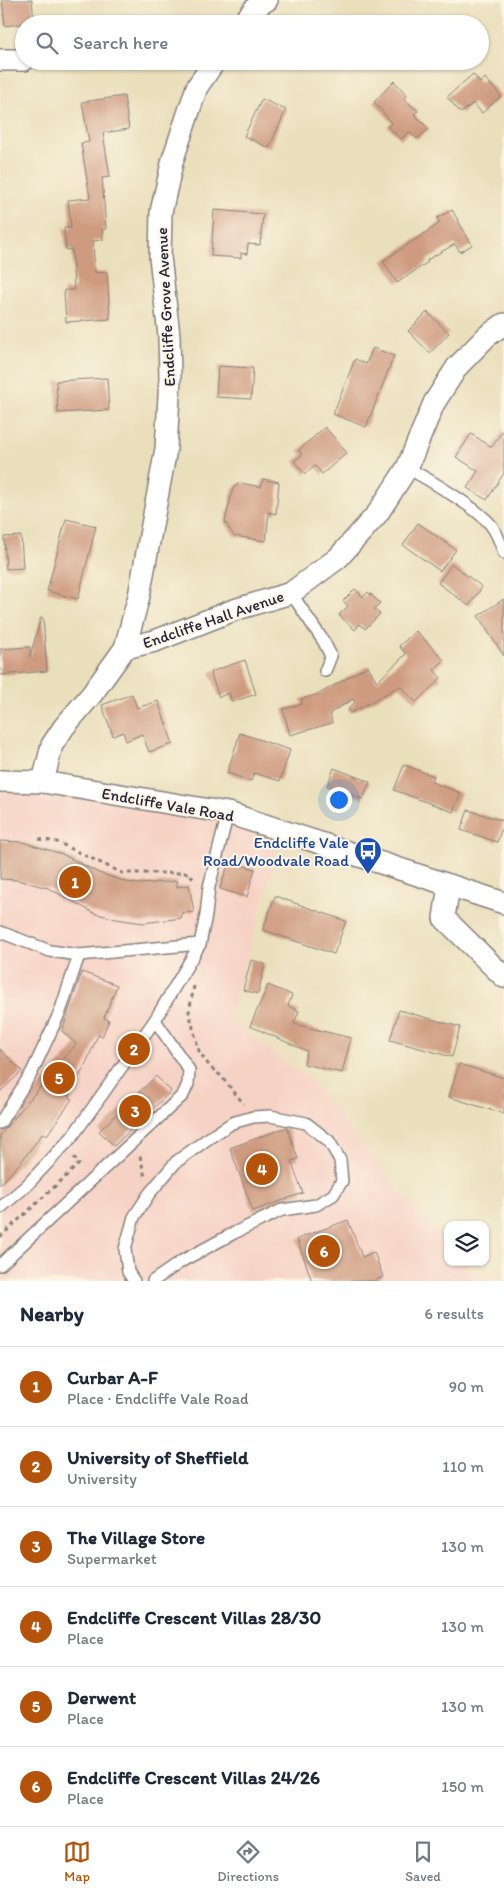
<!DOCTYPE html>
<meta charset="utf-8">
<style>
:root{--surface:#fff;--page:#f2f2f3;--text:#1f2937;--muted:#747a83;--line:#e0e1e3;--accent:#b45309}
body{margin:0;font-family:Itim,sans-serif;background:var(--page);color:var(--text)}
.controls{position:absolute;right:15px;bottom:15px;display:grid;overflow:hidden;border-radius:10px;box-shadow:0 1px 4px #0004}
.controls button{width:45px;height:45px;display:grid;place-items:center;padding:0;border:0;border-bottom:1px solid var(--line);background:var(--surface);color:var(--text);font:25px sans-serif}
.you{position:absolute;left:338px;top:799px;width:18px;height:18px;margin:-12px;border:4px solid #fff;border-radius:50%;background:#1a73e8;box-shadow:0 0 0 8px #1a73e833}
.badge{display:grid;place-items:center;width:32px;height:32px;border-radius:50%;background:var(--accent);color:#fff;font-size:16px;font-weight:700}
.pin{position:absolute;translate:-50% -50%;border:2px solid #fff;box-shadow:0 1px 5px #0006}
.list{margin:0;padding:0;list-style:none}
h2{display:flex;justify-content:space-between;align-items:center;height:65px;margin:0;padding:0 20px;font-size:21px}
h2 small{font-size:16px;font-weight:400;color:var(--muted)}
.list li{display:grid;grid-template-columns:32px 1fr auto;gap:15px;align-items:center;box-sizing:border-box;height:80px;padding:0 20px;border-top:1px solid var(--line)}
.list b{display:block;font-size:19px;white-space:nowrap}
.list p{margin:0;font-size:16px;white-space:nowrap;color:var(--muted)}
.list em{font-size:16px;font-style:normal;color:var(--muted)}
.icon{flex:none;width:28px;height:28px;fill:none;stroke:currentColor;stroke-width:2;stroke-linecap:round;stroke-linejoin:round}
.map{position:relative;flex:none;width:504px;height:1281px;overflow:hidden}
.search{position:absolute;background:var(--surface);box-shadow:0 1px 4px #0004;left:15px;right:15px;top:15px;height:55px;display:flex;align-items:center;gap:12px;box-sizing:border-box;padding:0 18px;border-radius:28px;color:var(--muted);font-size:19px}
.sheet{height:545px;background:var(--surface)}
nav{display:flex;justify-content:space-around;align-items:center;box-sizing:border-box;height:70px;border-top:1px solid var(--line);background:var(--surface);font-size:14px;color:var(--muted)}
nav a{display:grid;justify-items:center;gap:2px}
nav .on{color:var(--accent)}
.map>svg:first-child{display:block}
.built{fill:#f6d2c5}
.building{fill:#cf9b80}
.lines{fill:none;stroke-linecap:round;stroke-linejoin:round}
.service-casing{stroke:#86807b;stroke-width:14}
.minor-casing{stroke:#86807b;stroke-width:24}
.path{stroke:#86807b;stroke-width:3;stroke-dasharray:4 4;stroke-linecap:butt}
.service{stroke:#fff;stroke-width:11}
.minor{stroke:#fff;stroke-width:21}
.labels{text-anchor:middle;stroke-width:4;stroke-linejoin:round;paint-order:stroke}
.street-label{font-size:16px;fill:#22223b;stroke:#fcf5e5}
.transit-label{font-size:16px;fill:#164399;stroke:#fcf5e5;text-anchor:end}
</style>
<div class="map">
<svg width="504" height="1281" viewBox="0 0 504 1281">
<rect width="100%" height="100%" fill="#fcf5e5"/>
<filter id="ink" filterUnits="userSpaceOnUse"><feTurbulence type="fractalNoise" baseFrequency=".02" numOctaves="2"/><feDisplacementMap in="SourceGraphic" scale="10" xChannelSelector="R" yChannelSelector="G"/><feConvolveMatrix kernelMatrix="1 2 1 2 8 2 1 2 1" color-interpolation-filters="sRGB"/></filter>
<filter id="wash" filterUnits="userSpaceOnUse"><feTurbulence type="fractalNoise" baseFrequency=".0096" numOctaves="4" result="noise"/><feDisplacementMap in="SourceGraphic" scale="20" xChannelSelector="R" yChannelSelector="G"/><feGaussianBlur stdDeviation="1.12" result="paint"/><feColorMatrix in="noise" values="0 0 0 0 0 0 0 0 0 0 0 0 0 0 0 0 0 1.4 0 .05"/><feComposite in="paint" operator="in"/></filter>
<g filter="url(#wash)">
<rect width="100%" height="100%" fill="#eadfbb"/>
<!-- built -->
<polygon class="built" points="0,791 176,798 283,829 230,1019 308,1079 419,1214 448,1244 448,1262 465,1262 483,1281 0,1281"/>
<g id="blocks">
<!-- building -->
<g class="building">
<polygon points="2,0 32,0 34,22 5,26"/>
<polygon points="473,74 480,83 485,78 501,96 482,113 473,103 461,113 447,97"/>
<polygon points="394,81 407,95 404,99 418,111 414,114 429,129 417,139 409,132 401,139 387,126 392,123 374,102"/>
<polygon points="124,96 129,129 103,133 110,177 102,178 106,229 102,229 103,240 93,241 95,273 107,272 110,319 66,322 64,290 74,290 72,249 66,250 64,228 71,228 68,200 90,198 81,143 89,142 82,102"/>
<polygon points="262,99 286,110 269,148 244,136"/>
<polygon points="214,210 263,214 260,245 248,244 247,254 241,253 241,258 211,256"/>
<polygon points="452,210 472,245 460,252 455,244 427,260 428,262 397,283 383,261 440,223 437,218"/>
<polygon points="427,312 449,333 430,353 408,331"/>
<polygon points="373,348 394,356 366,427 333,414 355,359 366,364"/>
<polygon points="218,366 253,368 251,399 216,397"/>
<polygon points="107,378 109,410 58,413 56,381"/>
<polygon points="325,427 347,453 322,474 315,466 305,474 294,461 302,455 299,450"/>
<polygon points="504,429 504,473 487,500 467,488 478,471 456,457 471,434 492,447"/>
<polygon points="263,479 279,482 276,514 269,512 266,541 234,536 225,522 233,488 240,483 261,487"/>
<polygon points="66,519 96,526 78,599 47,591"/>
<polygon points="418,523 456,550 440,571 403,545"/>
<polygon points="21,536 23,568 6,569 4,537"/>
<polygon points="452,564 482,587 469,606 438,583"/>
<polygon points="355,589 363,597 368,592 380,603 374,609 380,614 365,629 360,624 355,630 339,615 348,606 343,601"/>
<polygon points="504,599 504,656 478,616"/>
<polygon points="41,617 43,618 47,671 0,675 0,649 30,647 30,657"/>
<polygon points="416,631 444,660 434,670 441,678 416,702 400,686 351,713 348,709 355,702 353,699 330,713 332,723 290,735 283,709 302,704 301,699 319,694 368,666 377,682 406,654 399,646"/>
<polygon points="245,660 256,694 232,702 229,693 219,697 210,672"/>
<polygon points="132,694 137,708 158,701 173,744 149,752 142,734 126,741 123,732 113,736 102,705"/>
<polygon points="240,733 290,750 280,781 254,773 251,781 227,773"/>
<polygon points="404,765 434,776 431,782 461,793 453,812 394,790"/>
<polygon points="334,768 370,782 363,799 327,786"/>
<polygon points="468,810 504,821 497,842 461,830"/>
<polygon points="0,841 22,842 62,854 99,873 126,882 140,884 177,881 177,887 189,885 194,912 181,913 182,918 143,923 116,919 94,913 48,888 17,880 0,879"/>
<polygon points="229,862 255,869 247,897 220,889"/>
<polygon points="275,896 346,921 334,954 263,930"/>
<polygon points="251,960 265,964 258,994 243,990"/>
<polygon points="82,972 117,985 104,1018 109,1020 102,1037 98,1035 84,1068 68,1096 72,1099 64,1111 47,1135 43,1133 21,1162 0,1185 0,1135 76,1044 62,1031"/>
<polygon points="268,985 292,995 288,1006 299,1011 294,1024 351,1038 342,1073 304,1064 307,1051 250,1026"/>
<polygon points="399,1010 460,1027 452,1057 390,1040"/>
<polygon points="0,1049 22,1071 0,1092"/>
<polygon points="459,1064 504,1078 504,1114 449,1097"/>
<polygon points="156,1076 171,1091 114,1146 99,1131"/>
<polygon points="287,1127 298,1159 291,1161 303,1193 253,1211 230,1148"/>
<polygon points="348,1220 362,1257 374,1252 383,1277 374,1281 312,1281 297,1239"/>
</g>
</g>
</g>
<g filter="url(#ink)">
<use href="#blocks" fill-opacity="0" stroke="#86807b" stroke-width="1"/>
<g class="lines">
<defs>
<g id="service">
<path d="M407 468C425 477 484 512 493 528 498 535 501 545 504 553"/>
<polyline points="291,593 324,642 331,656 325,671"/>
<polyline points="0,932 50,951 79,955 200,944"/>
<polyline points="0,1123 32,1072 60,1012 79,955"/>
<polyline points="0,1208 26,1186 72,1137 155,1020 200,944 206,915 209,887 228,813"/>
<polyline points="0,1265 183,1095 188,1084 189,1070 155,1020"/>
<polyline points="134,1281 128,1272 125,1249 134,1217 149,1194 176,1162 206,1140 232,1123 253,1117 270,1116 306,1123 329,1141 340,1160 342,1181 333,1195 316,1205 282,1210 234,1233 182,1261 153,1281"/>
</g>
<g id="minor">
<polyline points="242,24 257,6 267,0"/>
<polyline points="0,60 24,60"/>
<polyline points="125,648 139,596 166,449 170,378 169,335 160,257 161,212 173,159 197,87 215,61"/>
<polyline points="0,781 43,782 228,813 504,903"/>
<polyline points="43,782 52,745 64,727 92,694 125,648 155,641 234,610 291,593 338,558 378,513 407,468 434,403 457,367 487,336 504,324"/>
<polyline points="449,885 444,918 504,977"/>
</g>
</defs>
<!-- service casing -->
<use href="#service" class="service-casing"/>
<!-- minor casing -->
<use href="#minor" class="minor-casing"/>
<!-- path -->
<g class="path">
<polyline points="39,839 57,842 122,873 189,873 195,881"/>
<polyline points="194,986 189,1012 199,1051 210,1067 220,1075 244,1104"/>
<polyline points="140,1156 145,1177"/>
<polyline points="0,1237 79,1164 74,1157"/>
</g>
<!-- service -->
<use href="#service" class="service"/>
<!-- minor -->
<use href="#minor" class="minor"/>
</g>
</g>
<!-- icons -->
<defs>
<symbol id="bus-pin" viewBox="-11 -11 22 30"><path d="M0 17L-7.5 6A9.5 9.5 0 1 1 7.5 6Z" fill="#1a4fb4" stroke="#fcf5e5"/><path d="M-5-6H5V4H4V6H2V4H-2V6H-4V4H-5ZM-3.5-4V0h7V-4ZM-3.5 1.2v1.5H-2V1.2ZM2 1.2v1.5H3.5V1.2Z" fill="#fff"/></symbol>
</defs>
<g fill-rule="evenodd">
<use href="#bus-pin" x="352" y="835" width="32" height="43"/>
</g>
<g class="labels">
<!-- street labels -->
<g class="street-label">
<text transform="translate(165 307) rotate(-93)" y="6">Endcliffe Grove Avenue</text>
<text transform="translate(213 619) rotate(-19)" y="6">Endcliffe Hall Avenue</text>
<text transform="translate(168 804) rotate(10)" y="6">Endcliffe Vale Road</text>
</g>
<!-- transit labels -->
<g class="transit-label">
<text x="349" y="848">Endcliffe Vale<tspan x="349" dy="18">Road/Woodvale Road</tspan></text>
</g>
</g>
</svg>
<div class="controls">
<button><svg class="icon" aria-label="layers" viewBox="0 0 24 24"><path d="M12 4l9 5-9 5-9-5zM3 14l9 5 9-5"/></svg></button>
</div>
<div class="you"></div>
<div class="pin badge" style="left:75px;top:882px">1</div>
<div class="pin badge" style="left:134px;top:1049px">2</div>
<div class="pin badge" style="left:135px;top:1111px">3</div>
<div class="pin badge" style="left:262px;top:1169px">4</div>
<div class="pin badge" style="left:59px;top:1078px">5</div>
<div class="pin badge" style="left:324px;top:1251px">6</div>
<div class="search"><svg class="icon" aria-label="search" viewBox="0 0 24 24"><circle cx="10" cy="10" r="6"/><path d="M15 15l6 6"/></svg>Search here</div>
</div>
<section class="sheet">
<h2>Nearby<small>6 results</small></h2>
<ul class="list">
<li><span class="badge">1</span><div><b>Curbar A-F</b><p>Place · Endcliffe Vale Road</p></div><em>90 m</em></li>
<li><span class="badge">2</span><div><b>University of Sheffield</b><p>University</p></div><em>110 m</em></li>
<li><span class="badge">3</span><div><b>The Village Store</b><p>Supermarket</p></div><em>130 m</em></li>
<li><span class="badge">4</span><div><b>Endcliffe Crescent Villas 28/30</b><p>Place</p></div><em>130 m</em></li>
<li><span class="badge">5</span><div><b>Derwent</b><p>Place</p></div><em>130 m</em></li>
<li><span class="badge">6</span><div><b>Endcliffe Crescent Villas 24/26</b><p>Place</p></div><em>150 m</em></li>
</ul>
</section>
<nav>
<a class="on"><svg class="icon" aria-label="map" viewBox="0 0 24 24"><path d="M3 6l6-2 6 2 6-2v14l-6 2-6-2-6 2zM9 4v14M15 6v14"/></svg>Map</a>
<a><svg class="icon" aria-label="directions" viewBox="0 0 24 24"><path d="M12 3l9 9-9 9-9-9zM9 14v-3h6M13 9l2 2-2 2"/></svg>Directions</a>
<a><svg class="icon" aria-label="saved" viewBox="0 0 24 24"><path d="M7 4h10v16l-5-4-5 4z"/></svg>Saved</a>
</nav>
